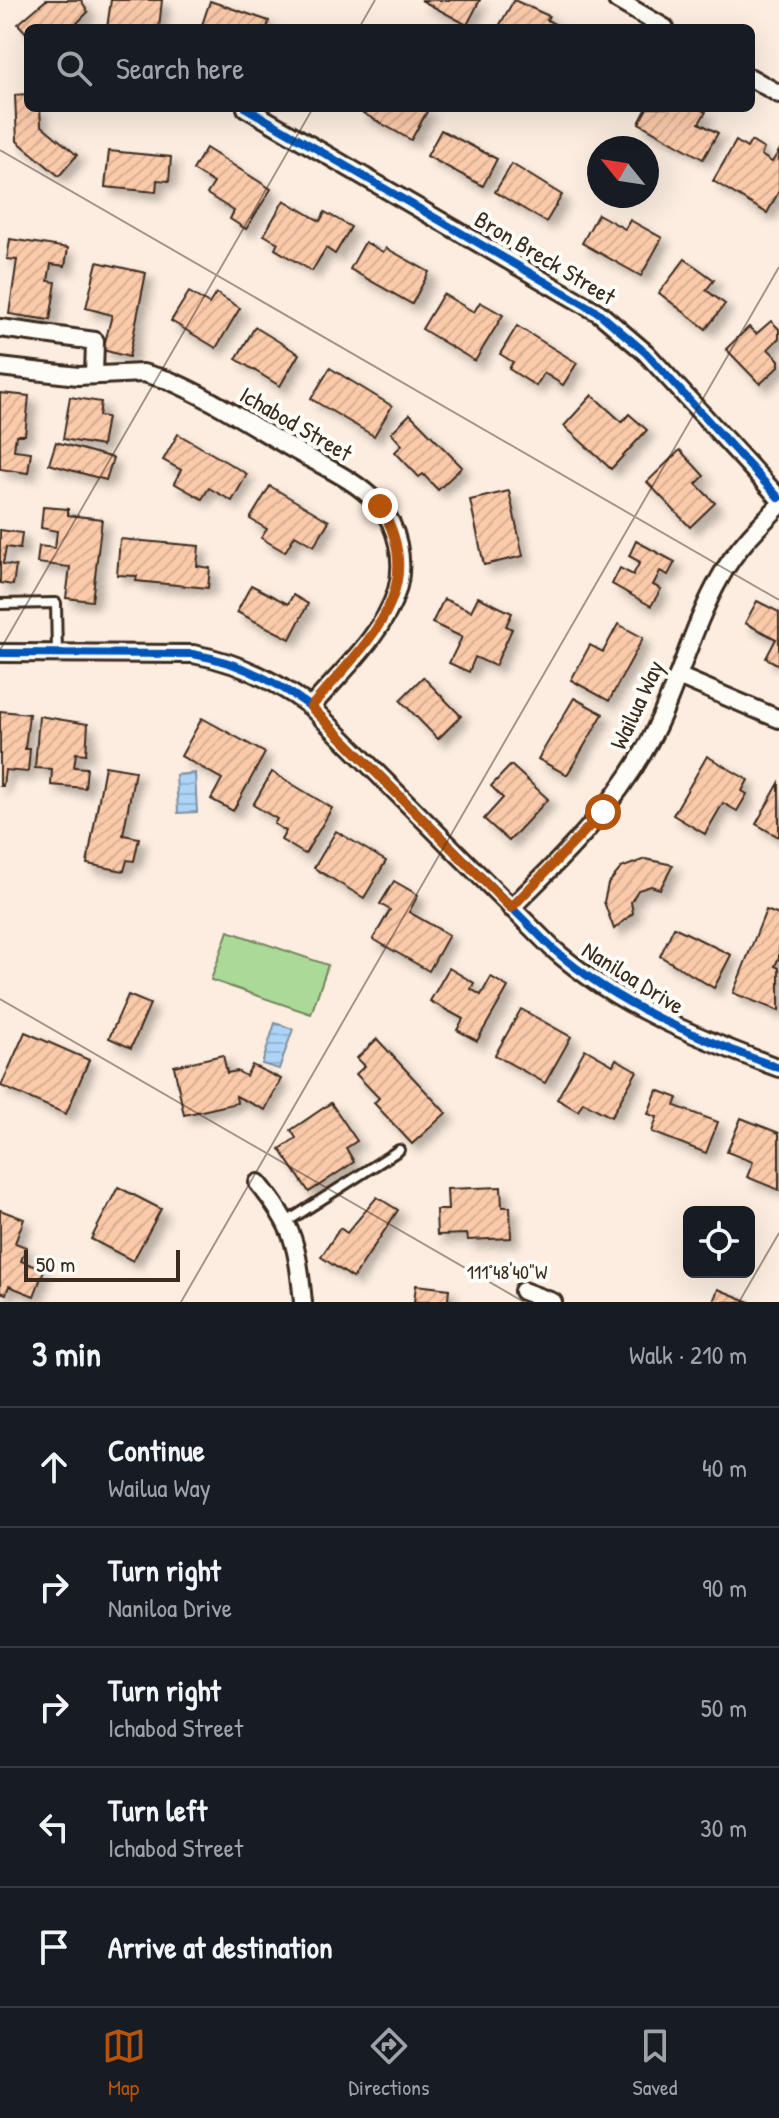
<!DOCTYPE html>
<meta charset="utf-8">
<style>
:root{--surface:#171b24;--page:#242831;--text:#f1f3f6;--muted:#9ea1a6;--line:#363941;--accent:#b45309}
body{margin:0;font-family:"Patrick Hand",sans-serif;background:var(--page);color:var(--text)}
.controls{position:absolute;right:24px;bottom:24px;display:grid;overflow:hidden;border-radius:12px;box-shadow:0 8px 32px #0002}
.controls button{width:72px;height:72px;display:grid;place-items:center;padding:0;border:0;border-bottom:2px solid var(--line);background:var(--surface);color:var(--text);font:40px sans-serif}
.compass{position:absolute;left:587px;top:136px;width:72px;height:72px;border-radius:50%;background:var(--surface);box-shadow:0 8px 32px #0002;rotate:300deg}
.scale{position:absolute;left:24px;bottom:20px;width:156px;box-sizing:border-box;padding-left:8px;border:4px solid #3b2a1e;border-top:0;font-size:22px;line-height:28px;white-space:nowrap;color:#3b2a1e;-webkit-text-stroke:6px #fdfcf7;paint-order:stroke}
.stop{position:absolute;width:24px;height:24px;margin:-18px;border:6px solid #b45309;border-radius:50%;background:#fff}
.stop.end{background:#b45309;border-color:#fff;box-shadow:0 2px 8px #0008}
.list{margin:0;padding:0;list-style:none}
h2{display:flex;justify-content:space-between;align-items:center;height:104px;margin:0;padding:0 32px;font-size:34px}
h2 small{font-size:26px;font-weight:400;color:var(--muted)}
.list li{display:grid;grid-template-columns:52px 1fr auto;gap:24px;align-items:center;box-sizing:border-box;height:120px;padding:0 32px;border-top:2px solid var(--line)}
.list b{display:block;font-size:30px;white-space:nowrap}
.list p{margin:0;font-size:26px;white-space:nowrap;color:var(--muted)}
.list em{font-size:26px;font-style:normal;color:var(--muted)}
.icon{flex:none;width:44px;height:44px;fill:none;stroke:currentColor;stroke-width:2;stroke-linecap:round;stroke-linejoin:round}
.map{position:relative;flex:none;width:779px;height:1302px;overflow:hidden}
.search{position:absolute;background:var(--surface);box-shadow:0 8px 32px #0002;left:24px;right:24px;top:24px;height:88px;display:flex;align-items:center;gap:20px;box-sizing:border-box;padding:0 28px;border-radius:12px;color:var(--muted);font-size:30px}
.sheet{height:704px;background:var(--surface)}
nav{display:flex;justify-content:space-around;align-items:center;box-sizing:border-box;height:112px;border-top:2px solid var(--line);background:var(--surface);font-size:22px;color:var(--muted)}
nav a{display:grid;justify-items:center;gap:4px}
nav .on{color:var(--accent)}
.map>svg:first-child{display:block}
.green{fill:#abd998;stroke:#73825b;stroke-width:2}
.water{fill:url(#water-rules);stroke:#7f90a0;stroke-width:2}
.building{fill:url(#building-hatch);stroke:#3b2a1e;stroke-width:2;filter:url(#shadow)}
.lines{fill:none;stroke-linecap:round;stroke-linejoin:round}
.service-casing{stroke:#3b2a1e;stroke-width:14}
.minor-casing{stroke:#3b2a1e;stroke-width:22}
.service{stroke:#fdfcf7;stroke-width:8}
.minor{stroke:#fdfcf7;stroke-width:16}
.cycleway-casing{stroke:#fdfcf7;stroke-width:13}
.cycleway{stroke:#0057b8;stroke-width:8}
.route{stroke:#b45309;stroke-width:10}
.ticks{fill:none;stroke:#3b2a1e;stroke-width:2;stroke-opacity:0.45}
.labels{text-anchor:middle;stroke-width:8;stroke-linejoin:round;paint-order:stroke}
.street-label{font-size:24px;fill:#3b2a1e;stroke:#fdfcf7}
.ticks-label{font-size:20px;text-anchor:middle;fill:#3b2a1e;stroke:#fdfcf7;stroke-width:8;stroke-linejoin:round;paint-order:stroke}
</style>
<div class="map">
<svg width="779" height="1302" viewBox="0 0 779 1302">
<defs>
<pattern id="water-rules" width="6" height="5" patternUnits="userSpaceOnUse" patternTransform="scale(2)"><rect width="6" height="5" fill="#add4f6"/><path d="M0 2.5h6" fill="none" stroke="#96b6d2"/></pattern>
<pattern id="building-hatch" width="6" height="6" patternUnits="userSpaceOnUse" patternTransform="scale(2)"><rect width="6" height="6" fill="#fbcaaa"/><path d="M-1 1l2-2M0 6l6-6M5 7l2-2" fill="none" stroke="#d8ae92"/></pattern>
<filter id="shadow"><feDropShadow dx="7" dy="7" stdDeviation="4" flood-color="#0004"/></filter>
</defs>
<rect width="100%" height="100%" fill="#fcede0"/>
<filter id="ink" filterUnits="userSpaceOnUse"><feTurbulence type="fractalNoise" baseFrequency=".0125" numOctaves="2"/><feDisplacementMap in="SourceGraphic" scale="16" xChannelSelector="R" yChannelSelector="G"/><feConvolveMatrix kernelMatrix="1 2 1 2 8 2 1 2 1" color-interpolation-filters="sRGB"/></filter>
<g filter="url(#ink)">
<!-- green -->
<polygon class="green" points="228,931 328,965 311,1014 211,980"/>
<!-- water -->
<g class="water">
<polygon points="195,773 197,812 178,813 176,775"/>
<polygon points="275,1023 293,1029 279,1069 262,1064"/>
</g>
<!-- building -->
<g class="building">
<polygon points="46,0 81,0 88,12 72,28 28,28 28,35 18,24"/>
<polygon points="111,0 162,0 159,28 107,28"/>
<polygon points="421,0 480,0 467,25"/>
<polygon points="514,0 549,16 547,20 562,28 498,28"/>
<polygon points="210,1 269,21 267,28 201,28"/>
<polygon points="28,94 28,108 40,108 41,125 77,155 59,176 17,141 15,95"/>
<polygon points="364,108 425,108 428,110 411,140 361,112"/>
<polygon points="647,108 698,108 706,112 699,123 718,133 703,159 639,123"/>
<polygon points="441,130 497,159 483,186 427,156"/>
<polygon points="736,141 747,148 751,141 764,149 761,155 772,162 779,151 779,191 767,213 713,181"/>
<polygon points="206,148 271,189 246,229 230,219 234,211 207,194 214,183 193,170"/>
<polygon points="109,151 171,157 169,181 157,180 156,192 105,187"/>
<polygon points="512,164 562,195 546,222 495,192"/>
<polygon points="284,200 320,221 325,212 351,227 335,254 326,248 312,271 275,249 278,243 264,235"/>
<polygon points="598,214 625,229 630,220 662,238 641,276 582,243"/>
<polygon points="10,239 68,248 65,266 51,264 48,281 56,282 50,320 9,314 17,260 7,259"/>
<polygon points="365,242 383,252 386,248 429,272 412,304 350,269"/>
<polygon points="685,259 714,280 706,290 725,304 706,329 659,293"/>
<polygon points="97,262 146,273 129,357 103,350 112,315 86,308"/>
<polygon points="189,292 209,304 216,293 240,308 216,348 171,321"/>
<polygon points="443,294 474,312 480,302 503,315 475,361 422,329"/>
<polygon points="771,321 779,329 779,338 768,349 779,360 779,366 760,384 726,349 749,327 756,334"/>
<polygon points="517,326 577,363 563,385 544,373 536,386 509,369 513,362 500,354"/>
<polygon points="255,327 299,354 280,386 236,359"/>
<polygon points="330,368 392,406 374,436 311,399"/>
<polygon points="0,393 29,396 25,435 16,435 14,450 31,452 28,473 0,469"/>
<polygon points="592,395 622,422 629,414 647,430 611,469 564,426"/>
<polygon points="70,397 101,402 99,416 107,417 102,446 63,439"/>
<polygon points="410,414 462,467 438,490 423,474 419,477 395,452 402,445 391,433"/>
<polygon points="178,434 247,474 232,501 209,488 202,499 174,483 181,470 163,460"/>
<polygon points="56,442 113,458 106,480 49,464"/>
<polygon points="680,450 704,476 696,484 715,503 690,527 647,482"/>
<polygon points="270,486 329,521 314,546 295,535 285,552 261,538 267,529 250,519"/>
<polygon points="509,491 523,556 484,565 470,500"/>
<polygon points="43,507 68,509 68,515 102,519 92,601 66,598 70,567 37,563 39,546 55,548 57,531 41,528"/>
<polygon points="0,530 22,533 20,549 6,547 3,564 16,566 13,585 0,583"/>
<polygon points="120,539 199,546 197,566 210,568 208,588 136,581 137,576 117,575"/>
<polygon points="636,541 675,562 668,575 660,571 653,585 661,589 651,606 612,584 620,568 633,575 640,562 629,556"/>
<polygon points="251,585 288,604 293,595 308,604 290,639 237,612"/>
<polygon points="478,597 512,613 506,626 512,629 495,666 475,657 469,672 449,663 462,637 432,623 444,599 471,611"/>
<polygon points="757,601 779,612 779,665 766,658 776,639 745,623"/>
<polygon points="618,624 643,638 609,701 571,680 590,645 603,652"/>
<polygon points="423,677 461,716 438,739 400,700"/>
<polygon points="574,698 603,714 567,775 538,759"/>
<polygon points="0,711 29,714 25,749 30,749 28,772 5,770 3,786 0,786"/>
<polygon points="39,716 88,724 86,754 76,753 74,767 87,768 85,788 51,785 52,769 35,768"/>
<polygon points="202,718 265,753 233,811 211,799 222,779 181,756"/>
<polygon points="707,756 748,780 742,791 747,794 737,811 723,803 705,834 673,815"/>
<polygon points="511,765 548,799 509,841 484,819 503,798 491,786"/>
<polygon points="105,766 135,771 123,835 139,838 134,861 127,860 124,871 87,864"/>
<polygon points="272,772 332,808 305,854 281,840 286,831 274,824 277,819 253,805"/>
<polygon points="779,783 779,837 756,824"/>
<polygon points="336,831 386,861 364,898 314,868"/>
<polygon points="645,859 673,865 660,889 651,886 638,890 631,902 633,913 614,929 604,902 608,884 621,868"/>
<polygon points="394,881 418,895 409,912 449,935 429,971 373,939 390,910 380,904"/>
<polygon points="766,910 779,915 779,957 775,966 779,968 779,1011 733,993"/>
<polygon points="674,927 731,955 714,988 660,956"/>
<polygon points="449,968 474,983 471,989 481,995 491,977 508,987 477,1041 457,1030 463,1019 430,1001"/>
<polygon points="128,995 150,1004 131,1048 109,1038"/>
<polygon points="521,1009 571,1037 545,1083 495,1055"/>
<polygon points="25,1032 89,1060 66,1114 1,1086"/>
<polygon points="377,1039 446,1113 412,1144 374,1103 379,1098 356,1074 365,1066 357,1058"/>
<polygon points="585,1049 613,1065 616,1059 637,1071 611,1117 583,1102 578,1111 557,1099"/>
<polygon points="223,1055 227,1073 237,1071 246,1076 252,1065 281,1079 265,1110 236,1096 237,1103 184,1115 174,1066"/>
<polygon points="657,1090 678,1098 675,1106 718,1122 706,1153 652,1132 657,1117 648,1114"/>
<polygon points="331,1103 357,1141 346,1148 354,1162 309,1192 280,1149 296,1138 291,1130"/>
<polygon points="741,1118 779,1133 779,1190 747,1177 753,1162 727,1152"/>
<polygon points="118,1187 161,1209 133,1261 91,1239"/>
<polygon points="501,1187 502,1207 510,1207 511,1238 468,1240 467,1234 437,1235 436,1210 448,1210 447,1189"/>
<polygon points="377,1197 398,1210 353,1278 321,1257 340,1228 347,1233"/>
<polygon points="0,1210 24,1219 15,1243 26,1247 21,1261 44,1270 34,1296 9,1286 6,1294 0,1292"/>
<polygon points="416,1285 449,1289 448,1300 456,1302 414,1302"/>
<polygon points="718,1289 750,1302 713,1302"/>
</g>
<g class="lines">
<defs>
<g id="service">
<polyline points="0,604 56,603 57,653"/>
<polyline points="288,1221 399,1150"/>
</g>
<g id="minor">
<polyline points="617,0 665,28"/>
<polyline points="751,78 779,94"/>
<polyline points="246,108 599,313 646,353 779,498"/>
<polyline points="0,328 95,341 94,375"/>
<path d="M0 367 78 376 143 373 168 380C211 398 251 425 291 448 320 465 355 479 378 504 398 525 405 562 397 590 384 634 340 673 311 707"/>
<path d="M0 653 193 654C238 662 275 680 311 707L552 948C619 1007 696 1037 779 1068"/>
<polyline points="678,676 779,719"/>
<path d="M511 908C563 857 613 808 648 744 677 691 690 630 721 576 736 549 757 528 779 506"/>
<path d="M258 1183C295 1228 297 1245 303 1302"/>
<polyline points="523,1291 553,1302"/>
</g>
</defs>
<!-- service casing -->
<use href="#service" class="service-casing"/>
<!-- minor casing -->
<use href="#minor" class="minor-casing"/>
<!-- service -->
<use href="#service" class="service"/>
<!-- minor -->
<use href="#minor" class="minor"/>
<defs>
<g id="cycleway">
<polyline points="246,108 599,313 646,353 779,498"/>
<path d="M0 653 193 654C238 662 275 680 311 707L552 948C619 1007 696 1037 779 1068"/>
</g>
</defs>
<!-- cycleway casing -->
<use href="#cycleway" class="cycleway-casing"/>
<!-- cycleway -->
<use href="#cycleway" class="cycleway"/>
</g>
</g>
<g class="lines" filter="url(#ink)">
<!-- route -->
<path class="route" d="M380 506C432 591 363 645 311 707L511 908 603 812"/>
</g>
<!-- ticks -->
<path class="ticks" d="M359 28 375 0M0 150 779 600M0 650 313 108M0 999 524 1302M181 1302 779 267M739 1302 779 1233"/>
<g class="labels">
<!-- street labels -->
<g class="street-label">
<text transform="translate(545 258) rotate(31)" y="8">Bron Breck Street</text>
<text transform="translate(296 424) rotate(30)" y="8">Ichabod Street</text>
<text transform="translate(637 705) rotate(-65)" y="8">Wailua Way</text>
<text transform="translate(633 978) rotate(32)" y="8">Naniloa Drive</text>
</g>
</g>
<g class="ticks-label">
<text x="507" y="1279">111°48'40"W</text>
</g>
</svg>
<div class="controls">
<button><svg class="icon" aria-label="locate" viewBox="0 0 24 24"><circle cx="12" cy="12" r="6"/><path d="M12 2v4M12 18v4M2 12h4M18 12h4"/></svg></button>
</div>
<svg class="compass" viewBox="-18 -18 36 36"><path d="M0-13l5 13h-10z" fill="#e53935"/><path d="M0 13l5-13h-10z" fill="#9ea1a6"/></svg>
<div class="scale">50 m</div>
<div class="stop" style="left:603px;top:812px"></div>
<div class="stop end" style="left:380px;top:506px"></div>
<div class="search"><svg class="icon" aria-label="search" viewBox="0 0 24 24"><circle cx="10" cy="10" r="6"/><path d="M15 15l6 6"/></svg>Search here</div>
</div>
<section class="sheet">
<h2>3 min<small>Walk · 210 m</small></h2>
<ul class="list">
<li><svg class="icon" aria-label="ahead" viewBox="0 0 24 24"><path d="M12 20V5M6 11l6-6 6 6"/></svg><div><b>Continue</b><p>Wailua Way</p></div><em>40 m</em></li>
<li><svg class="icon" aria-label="right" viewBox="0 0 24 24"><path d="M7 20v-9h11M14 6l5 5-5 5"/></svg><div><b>Turn right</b><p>Naniloa Drive</p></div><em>90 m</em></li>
<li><svg class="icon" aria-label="right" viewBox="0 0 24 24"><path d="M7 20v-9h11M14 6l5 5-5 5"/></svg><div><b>Turn right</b><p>Ichabod Street</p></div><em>50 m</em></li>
<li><svg class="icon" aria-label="left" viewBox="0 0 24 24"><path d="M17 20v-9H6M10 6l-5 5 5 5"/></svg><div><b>Turn left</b><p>Ichabod Street</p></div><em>30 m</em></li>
<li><svg class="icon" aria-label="arrive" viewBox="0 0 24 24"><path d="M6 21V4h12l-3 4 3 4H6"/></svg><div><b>Arrive at destination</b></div></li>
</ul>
</section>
<nav>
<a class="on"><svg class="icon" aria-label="map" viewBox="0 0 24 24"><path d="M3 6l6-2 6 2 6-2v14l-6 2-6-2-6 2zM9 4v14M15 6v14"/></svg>Map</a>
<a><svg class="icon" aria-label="directions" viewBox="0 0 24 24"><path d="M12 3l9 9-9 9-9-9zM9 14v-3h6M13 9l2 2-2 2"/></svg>Directions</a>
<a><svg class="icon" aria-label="saved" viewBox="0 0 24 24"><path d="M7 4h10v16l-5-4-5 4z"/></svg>Saved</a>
</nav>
